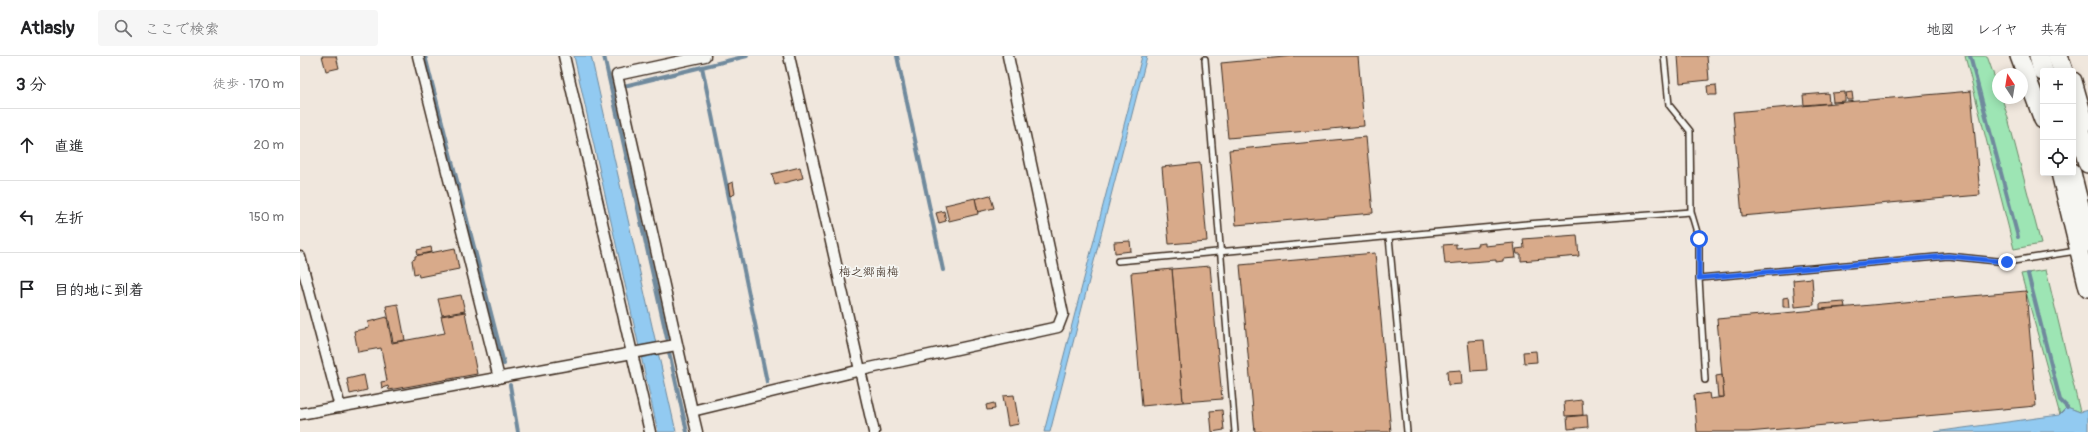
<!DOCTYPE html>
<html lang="ja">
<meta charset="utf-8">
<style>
:root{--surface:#fff;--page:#f6f6f6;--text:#202124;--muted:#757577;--line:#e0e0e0}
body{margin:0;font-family:Pangolin,"Klee One",sans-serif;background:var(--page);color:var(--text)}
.controls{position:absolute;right:12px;top:12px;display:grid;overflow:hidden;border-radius:4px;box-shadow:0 2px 10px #0003}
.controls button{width:36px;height:36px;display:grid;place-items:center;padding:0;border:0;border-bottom:1px solid var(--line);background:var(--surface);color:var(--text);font:20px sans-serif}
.compass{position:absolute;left:1692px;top:12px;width:36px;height:36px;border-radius:50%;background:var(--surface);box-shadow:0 2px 10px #0003;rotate:348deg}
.stop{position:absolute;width:12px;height:12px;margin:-9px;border:3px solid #2563eb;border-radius:50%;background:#fff}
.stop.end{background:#2563eb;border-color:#fff;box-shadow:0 1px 4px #0008}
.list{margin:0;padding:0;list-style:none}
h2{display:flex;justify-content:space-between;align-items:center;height:52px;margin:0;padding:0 16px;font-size:17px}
h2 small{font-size:13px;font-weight:400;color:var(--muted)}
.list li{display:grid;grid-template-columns:26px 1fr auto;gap:12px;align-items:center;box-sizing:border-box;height:72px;padding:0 16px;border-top:1px solid var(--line)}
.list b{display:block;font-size:15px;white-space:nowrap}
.list em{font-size:13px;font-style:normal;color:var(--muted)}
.icon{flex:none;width:22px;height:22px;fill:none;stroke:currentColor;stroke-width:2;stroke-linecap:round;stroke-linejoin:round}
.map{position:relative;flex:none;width:1788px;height:376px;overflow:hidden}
header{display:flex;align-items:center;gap:24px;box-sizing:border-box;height:56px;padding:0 20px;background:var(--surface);border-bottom:1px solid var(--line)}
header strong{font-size:19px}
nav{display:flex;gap:22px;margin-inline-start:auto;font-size:14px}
.search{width:280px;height:36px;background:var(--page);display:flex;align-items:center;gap:10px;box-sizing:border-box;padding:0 14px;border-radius:4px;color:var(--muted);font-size:15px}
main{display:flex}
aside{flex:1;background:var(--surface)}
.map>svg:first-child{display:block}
.green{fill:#9de5b4;stroke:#6c8869}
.water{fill:#92caf1;stroke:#6f8a9d}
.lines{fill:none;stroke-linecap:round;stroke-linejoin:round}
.stream{stroke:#6f8a9d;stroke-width:4}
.building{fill:#d8aa8a;stroke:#3b2a1e}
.service-casing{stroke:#3b2a1e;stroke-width:8}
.minor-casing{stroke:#3b2a1e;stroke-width:13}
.trunk-casing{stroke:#3b2a1e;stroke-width:20}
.motorway-casing{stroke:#3b2a1e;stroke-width:22}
.service{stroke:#f6f6f2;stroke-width:5}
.minor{stroke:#f6f6f2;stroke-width:10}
.trunk{stroke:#f6f6f2;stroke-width:17}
.motorway{stroke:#f6f6f2;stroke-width:19}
.route{stroke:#2563eb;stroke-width:5}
.labels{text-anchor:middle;stroke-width:3.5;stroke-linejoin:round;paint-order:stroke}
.neighbourhood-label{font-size:12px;fill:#3b2a1e;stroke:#f6f6f2}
</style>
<header>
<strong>Atlasly</strong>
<div class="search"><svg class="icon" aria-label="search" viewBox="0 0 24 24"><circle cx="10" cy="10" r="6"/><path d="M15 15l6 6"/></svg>ここで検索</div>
<nav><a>地図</a><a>レイヤ</a><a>共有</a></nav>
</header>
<main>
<aside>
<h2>3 分<small>徒歩 · 170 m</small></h2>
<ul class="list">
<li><svg class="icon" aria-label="ahead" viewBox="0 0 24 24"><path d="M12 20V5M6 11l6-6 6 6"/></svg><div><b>直進</b></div><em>20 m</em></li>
<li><svg class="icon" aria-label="left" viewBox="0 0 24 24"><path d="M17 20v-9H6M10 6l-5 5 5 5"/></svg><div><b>左折</b></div><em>150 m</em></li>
<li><svg class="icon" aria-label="arrive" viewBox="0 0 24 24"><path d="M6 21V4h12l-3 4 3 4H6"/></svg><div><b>目的地に到着</b></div></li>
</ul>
</aside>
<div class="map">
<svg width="1788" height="376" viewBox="0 0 1788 376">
<rect width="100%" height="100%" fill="#f0e7dd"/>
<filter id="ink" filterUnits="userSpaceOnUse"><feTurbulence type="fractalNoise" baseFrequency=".025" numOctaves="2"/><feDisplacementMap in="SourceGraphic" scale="8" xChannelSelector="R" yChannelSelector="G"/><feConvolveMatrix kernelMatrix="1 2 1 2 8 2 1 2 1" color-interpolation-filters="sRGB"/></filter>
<g filter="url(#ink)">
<!-- green -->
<g class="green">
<polygon points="1665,0 1687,0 1698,31 1698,42 1702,42 1708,62 1741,188 1714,193"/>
<polygon points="1746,214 1780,356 1767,351 1760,359 1721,218"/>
</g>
<!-- water -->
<g class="water">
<polygon points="274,0 291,0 376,376 358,376"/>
<polygon points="842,0 847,0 750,376 744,376"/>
<polygon points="1767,351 1780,356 1788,354 1788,376 1634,376 1759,359"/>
</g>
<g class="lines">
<!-- stream -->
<g class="stream">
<polyline points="125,0 204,308"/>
<polyline points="304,0 367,282"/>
<polyline points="597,0 643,214"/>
<polyline points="1670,0 1718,181"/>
<polyline points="402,11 467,326"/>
<polyline points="324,30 447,0"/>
<polyline points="1728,218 1760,344 1767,351"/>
<polyline points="369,296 387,376"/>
<polyline points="210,329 218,376"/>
</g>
</g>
<!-- building -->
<g class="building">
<polygon points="22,0 36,0 39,12 26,15"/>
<polygon points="995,0 1058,0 1064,70 928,82 921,7"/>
<polygon points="1378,0 1407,0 1409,24 1380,27"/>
<polygon points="1416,29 1417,39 1408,39 1407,30"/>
<polygon points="1671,35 1680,139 1442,160 1433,56"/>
<polygon points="1545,36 1545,45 1533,46 1532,37"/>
<polygon points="1552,36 1553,44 1547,44 1546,37"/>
<polygon points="1528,37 1529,47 1504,49 1503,39"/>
<polygon points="1066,81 1073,157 936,169 929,94"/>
<polygon points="900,107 907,185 869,188 862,111"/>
<polygon points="500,111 503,122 475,129 472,118"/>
<polygon points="433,126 435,138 430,140 428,128"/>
<polygon points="690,139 694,152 678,156 675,143"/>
<polygon points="675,142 678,158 649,165 645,149"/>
<polygon points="644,155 646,165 639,167 636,157"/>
<polygon points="1277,179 1279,200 1221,205 1221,198 1217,198 1216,193 1224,192 1223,183"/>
<polygon points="830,185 831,195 815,197 814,186"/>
<polygon points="1185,187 1185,190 1214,187 1216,202 1203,203 1203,205 1196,206 1196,204 1145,208 1143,189 1156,188 1156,192 1177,190 1177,188"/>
<polygon points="131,191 132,196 118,199 117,194"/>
<polygon points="155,192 159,213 119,221 118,217 114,218 112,204 115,203 115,200"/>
<polygon points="1075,197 1091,376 955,376 940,209"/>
<polygon points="910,210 922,343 883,346 872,213"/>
<polygon points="872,213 883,346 842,350 831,217"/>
<polygon points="1512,222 1514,249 1495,251 1493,224"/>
<polygon points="1726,235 1736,350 1448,376 1397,376 1394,339 1409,337 1410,343 1424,341 1417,263"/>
<polygon points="161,239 165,255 142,259 138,243"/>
<polygon points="1489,241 1490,251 1483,251 1483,242"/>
<polygon points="1544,246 1545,251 1520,253 1520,248"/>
<polygon points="98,248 105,284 93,286 86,250"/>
<polygon points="165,256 177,318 89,334 88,330 82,332 81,326 87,325 81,292 58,296 54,275 69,272 68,266 87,261 92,287 145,277 141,260"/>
<polygon points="1184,284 1187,314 1171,315 1168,285"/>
<polygon points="1236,295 1237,306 1224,307 1223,296"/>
<polygon points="1161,314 1162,328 1148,329 1147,315"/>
<polygon points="64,319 67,334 50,338 47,323"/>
<polygon points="1422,319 1424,341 1418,341 1416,320"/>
<polygon points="714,339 719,368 708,370 703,340"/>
<polygon points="1282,344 1283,359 1265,360 1264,346"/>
<polygon points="694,347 695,353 687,354 686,349"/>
<polygon points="922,354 924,374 912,376 910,355"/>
<polygon points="1287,359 1288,371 1268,373 1267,361"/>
</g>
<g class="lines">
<defs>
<g id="service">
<polyline points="1364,0 1369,49 1390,75 1391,156 1399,183 1399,222 1405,324"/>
<polyline points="905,3 935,376"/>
<polyline points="1089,181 1107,376"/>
<polyline points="818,205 1227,168 1391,156"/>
<polyline points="1399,222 1648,200 1707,206 1776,195"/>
</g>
<g id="minor">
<polyline points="118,0 199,322"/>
<polyline points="264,0 350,376"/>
<polyline points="405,0 317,19 392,355 561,314 758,271 763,258 708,0"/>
<polyline points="489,0 574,376"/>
<polyline points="0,201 40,351"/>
<polyline points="392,355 397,376"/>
<polyline points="0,358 376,289"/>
</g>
<g id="trunk">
<polyline points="1719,0 1743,64"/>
<polyline points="1773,25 1785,67"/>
<polyline points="1760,117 1788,232"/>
</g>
<g id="motorway">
<polyline points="1739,0 1743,15"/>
<polyline points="1758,0 1763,15"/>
<polyline points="1773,52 1788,107"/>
<polyline points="1771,117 1788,186"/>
</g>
</defs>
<!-- service casing -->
<use href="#service" class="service-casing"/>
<!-- minor casing -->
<use href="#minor" class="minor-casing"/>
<!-- trunk casing -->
<use href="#trunk" class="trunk-casing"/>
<!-- motorway casing -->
<use href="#motorway" class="motorway-casing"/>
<!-- service -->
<use href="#service" class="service"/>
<!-- minor -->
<use href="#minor" class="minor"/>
<!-- trunk -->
<use href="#trunk" class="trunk"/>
<!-- motorway -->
<use href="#motorway" class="motorway"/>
</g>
</g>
<g class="lines" filter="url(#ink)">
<!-- route -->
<polyline class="route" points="1399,183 1399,222 1648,200 1707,206"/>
</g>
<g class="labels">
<!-- neighbourhood labels -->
<g class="neighbourhood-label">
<text x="569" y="220">梅之郷南梅</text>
</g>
</g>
</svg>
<div class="controls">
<button>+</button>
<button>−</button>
<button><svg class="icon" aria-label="locate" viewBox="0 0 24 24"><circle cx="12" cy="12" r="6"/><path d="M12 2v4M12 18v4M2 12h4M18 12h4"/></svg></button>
</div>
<svg class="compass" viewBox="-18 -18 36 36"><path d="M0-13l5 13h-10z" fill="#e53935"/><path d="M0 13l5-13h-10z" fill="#757577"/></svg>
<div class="stop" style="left:1399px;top:183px"></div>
<div class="stop end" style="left:1707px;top:206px"></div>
</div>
</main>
